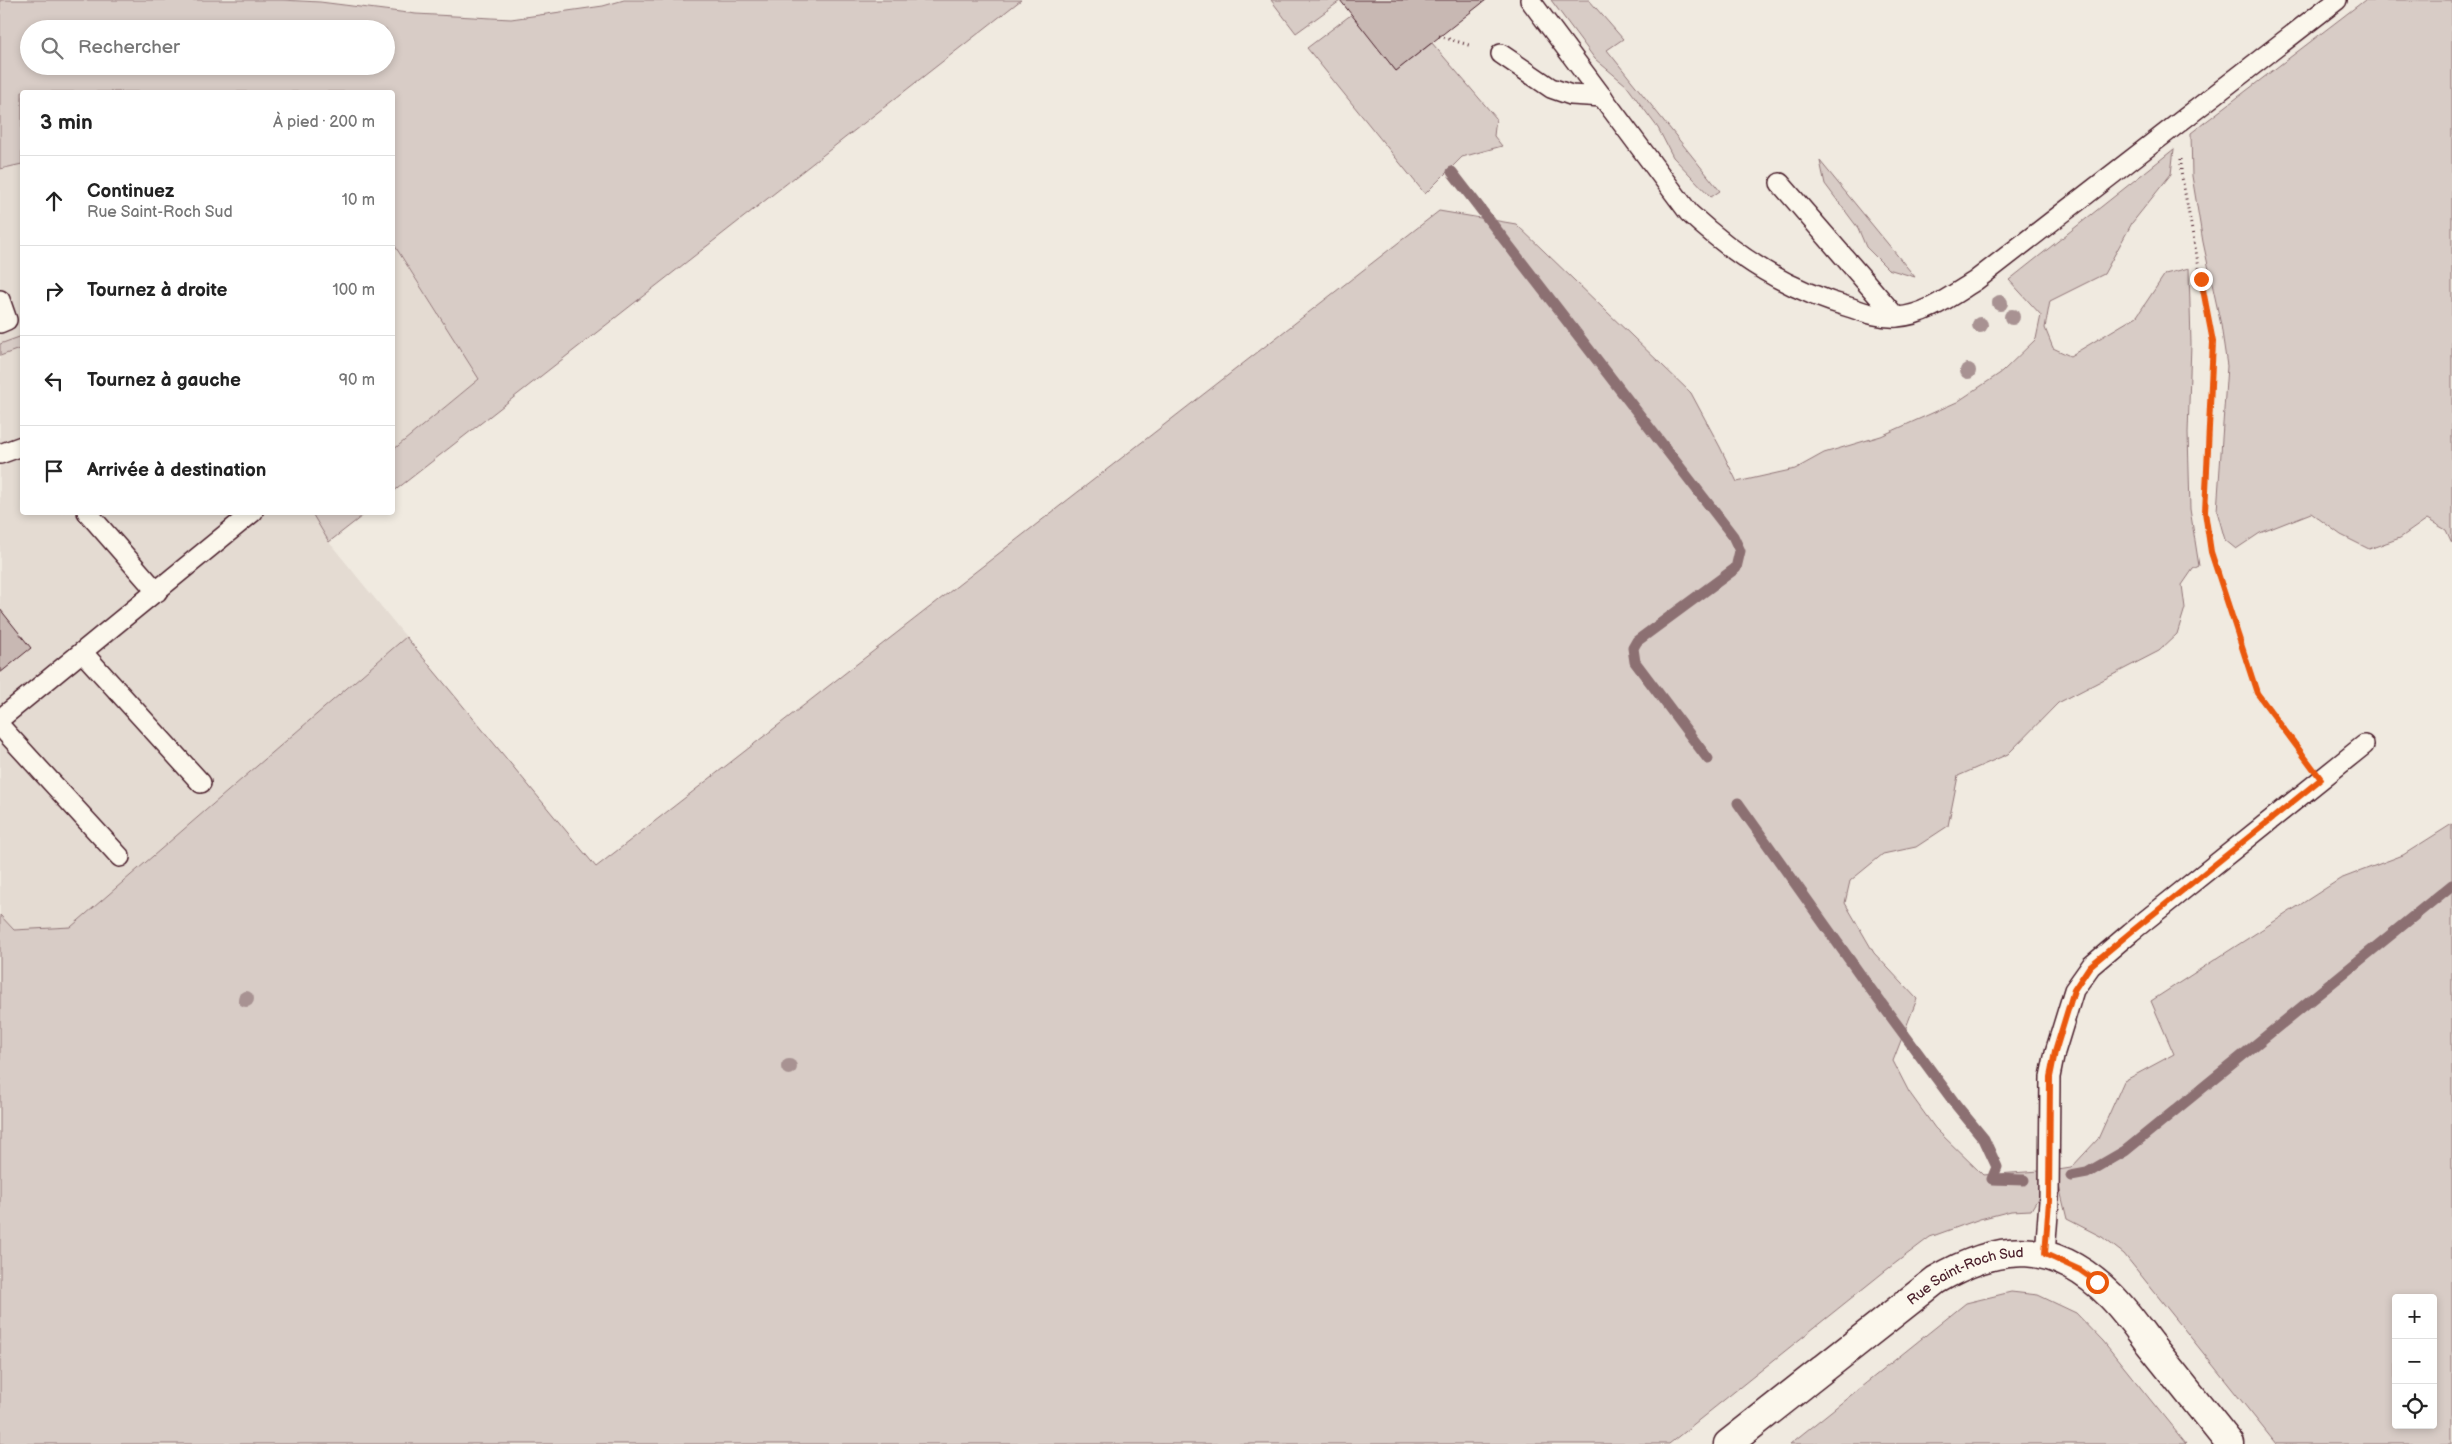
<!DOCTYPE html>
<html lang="fr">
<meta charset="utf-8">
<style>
:root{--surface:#fff;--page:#f2f2f2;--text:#222;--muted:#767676;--line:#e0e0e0}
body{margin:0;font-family:"Balsamiq Sans",sans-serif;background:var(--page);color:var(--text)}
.controls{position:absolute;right:15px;bottom:15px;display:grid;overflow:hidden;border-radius:5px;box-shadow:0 2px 8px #0003}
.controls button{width:45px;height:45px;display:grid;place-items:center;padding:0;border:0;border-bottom:1px solid var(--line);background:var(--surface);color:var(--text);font:25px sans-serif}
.stop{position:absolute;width:15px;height:15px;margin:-11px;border:4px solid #ea580c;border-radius:50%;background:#fff}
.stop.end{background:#ea580c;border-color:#fff;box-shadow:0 1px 5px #0008}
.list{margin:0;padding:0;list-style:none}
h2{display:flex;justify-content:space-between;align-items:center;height:65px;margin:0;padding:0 20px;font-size:21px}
h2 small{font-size:16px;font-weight:400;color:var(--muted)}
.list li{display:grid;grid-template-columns:32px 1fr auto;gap:15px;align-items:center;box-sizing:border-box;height:90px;padding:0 20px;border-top:1px solid var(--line)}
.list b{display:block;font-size:19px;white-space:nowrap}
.list p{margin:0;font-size:16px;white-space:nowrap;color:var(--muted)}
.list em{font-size:16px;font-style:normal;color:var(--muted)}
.icon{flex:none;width:28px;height:28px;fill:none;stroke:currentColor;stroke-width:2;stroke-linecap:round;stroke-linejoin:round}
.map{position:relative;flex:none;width:2452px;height:1444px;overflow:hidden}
.search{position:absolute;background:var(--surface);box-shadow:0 2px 8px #0003;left:20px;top:20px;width:375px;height:55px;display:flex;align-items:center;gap:12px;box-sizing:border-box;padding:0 18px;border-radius:28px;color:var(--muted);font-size:19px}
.panel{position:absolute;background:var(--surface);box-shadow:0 2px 8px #0003;left:20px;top:90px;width:375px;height:425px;border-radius:5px}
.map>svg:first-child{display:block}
.built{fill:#e4dbd2}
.green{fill:#d8ccc6;stroke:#917678;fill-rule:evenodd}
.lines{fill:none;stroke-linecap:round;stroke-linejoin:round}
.stream{stroke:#8c6f72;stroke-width:11}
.building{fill:#c8b8b3;stroke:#4a1f2b}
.lane-casing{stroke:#4a1f2b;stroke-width:22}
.street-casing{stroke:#4a1f2b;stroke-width:31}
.path{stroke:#4a1f2b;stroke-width:3;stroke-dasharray:1 4;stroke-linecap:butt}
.lane{stroke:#fbf7ec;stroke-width:19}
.street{stroke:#fbf7ec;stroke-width:28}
.tree{fill:#a89292}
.route{stroke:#ea580c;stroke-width:6}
.labels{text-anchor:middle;stroke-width:4.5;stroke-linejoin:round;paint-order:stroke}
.street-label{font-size:14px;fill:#4a1f2b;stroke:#fbf7ec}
</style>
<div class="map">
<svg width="2452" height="1444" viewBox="0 0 2452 1444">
<rect width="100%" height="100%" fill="#f0eae0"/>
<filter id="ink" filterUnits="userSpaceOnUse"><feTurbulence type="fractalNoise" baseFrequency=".02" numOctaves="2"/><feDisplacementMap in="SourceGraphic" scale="10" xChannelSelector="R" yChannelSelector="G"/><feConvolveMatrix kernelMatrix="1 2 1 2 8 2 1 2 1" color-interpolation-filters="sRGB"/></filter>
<g filter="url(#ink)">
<!-- built -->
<g class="built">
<polygon points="22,164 22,512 316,513 313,515 329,542 406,637 71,928 14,930 0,915 0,169"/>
<polygon points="392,243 479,379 393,450 392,450"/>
</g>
<!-- green -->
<g class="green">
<path d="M0 0H282L320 2 416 14 511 19 603 6 624 0H1021L393 492V450L479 379 393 243 392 92H22V164L0 169ZM29 29H386V66H29Z"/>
<polygon points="1271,0 1340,0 1340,1 1296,33"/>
<polygon points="1551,0 1589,0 1623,39 1607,50 1720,191 1711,197 1673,157 1658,128 1626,85 1595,59"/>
<polygon points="2365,0 2452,0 2452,543 2446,530 2427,519 2400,538 2369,549 2341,535 2311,513 2260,533 2236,549 2225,540 2217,511 2227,366 2221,325 2203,242 2192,176 2191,133"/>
<polygon points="1352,14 1396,71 1432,43 1496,118 1494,136 1502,146 1462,157 1425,194 1307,48"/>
<polygon points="2174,149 2171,174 2132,223 2104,274 2050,301 2045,328 2053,348 2070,356 2137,316 2165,274 2189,268 2191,344 2188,433 2190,509 2199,566 2193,569 2182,585 2185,608 2177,634 2159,651 2058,703 2008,754 1958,776 1948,826 1916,847 1883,854 1850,881 1845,903 1874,953 1917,999 1893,1061 1909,1092 1935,1128 1983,1175 2040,1171 2040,1195 2031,1210 2011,1211 1980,1219 1930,1237 1885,1271 1669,1444 0,1444 0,915 14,930 71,927 406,637 596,867 1439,211 1516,224 1691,393 1720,447 1737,482 1795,469 1824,453 1881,436 1957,402 2002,372 2036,339 2041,315 2009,280"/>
<polygon points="1820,161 1915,277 1888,269 1866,247 1858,228 1825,184"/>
<polygon points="22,336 22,348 0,356 0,344"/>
<polygon points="316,512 366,512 366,513 329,542 313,515"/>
<path d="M2452 824V1444H2276L2124 1254 2102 1237 2067 1219 2058 1182V1170L2071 1168 2098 1139 2124 1081 2174 1054 2151 1001 2340 879 2403 855ZM2396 1298H2433V1425H2396Z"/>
<polygon points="2011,1292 2038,1295 2076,1313 2103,1341 2186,1444 1790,1444 1966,1303"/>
</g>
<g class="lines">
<!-- stream -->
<g class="stream">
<polyline points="1452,172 1733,536 1740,551 1736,568 1637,641 1633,648 1635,662 1708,759"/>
<polyline points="1738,803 1864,980 1957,1106 1984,1139 1997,1167 1992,1179 2024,1180"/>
<polyline points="2071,1176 2087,1173 2125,1151 2452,885"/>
</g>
</g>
<!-- building -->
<g class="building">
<polygon points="1340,0 1486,0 1396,71"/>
<polygon points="0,609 31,648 0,673"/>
</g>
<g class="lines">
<defs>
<g id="lane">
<path d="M1530 0 1689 213C1738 258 1787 290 1852 308 1866 313 1881 318 1897 317 1926 315 1951 296 1975 281L2337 0"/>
<polyline points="1501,54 1551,88 1571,95 1603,97"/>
<polyline points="1780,183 1896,317"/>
<polyline points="0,300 7,320 0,323"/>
<polyline points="0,454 22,446"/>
<polyline points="87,512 157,592"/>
<polyline points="83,653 201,783"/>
<polyline points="0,719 253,512"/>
<polyline points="0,726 120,857"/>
<polyline points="2045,1254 2049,1201 2050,1077 2055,1052 2074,990 2091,966 2131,932 2364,745"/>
</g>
<g id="street">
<path id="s1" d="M1728 1444 1936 1280C2001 1242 2054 1239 2111 1296 2125 1310 2137 1327 2149 1343 2176 1377 2203 1410 2230 1444"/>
</g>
</defs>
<!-- lane casing -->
<use href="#lane" class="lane-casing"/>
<!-- street casing -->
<use href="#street" class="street-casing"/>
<!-- path -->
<g class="path">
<polyline points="1439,36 1472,46"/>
<polyline points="2181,159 2181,172 2213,342 2205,512 2211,552 2257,693 2303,754"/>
</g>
<!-- lane -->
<use href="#lane" class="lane"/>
<!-- street -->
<use href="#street" class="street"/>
</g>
<!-- trees -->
<g class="tree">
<circle cx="2000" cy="303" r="8"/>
<circle cx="2012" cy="317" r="8"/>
<circle cx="1980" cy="325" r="8"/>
<circle cx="1968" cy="371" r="8"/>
<circle cx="246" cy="999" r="8"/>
<circle cx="789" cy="1067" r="8"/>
</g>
</g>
<g class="lines" filter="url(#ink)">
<!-- route -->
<polyline class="route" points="2097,1282 2080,1270 2045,1254 2049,1201 2050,1077 2055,1052 2074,990 2090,966 2131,932 2321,779 2257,693 2211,552 2205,512 2213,342 2201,279"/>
</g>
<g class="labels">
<!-- street labels -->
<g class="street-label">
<text dy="5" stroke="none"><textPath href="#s1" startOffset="294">Rue Saint-Roch Sud</textPath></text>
</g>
</g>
</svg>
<div class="controls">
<button>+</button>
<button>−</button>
<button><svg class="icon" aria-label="locate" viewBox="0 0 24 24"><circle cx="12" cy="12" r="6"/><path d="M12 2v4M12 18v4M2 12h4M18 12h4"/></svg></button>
</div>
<div class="stop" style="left:2097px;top:1282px"></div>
<div class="stop end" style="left:2201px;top:279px"></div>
<div class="search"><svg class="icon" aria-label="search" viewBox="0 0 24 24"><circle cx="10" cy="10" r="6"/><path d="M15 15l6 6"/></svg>Rechercher</div>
<section class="panel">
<h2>3 min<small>À pied · 200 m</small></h2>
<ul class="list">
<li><svg class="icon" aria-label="ahead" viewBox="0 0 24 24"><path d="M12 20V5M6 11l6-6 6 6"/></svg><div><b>Continuez</b><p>Rue Saint-Roch Sud</p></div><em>10 m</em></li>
<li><svg class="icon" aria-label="right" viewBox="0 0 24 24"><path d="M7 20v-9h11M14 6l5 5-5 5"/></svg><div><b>Tournez à droite</b></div><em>100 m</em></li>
<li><svg class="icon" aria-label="left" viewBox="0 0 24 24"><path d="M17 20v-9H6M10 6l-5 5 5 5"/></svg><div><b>Tournez à gauche</b></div><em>90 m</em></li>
<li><svg class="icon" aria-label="arrive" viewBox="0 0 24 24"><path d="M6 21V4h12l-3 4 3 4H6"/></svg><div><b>Arrivée à destination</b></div></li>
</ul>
</section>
</div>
